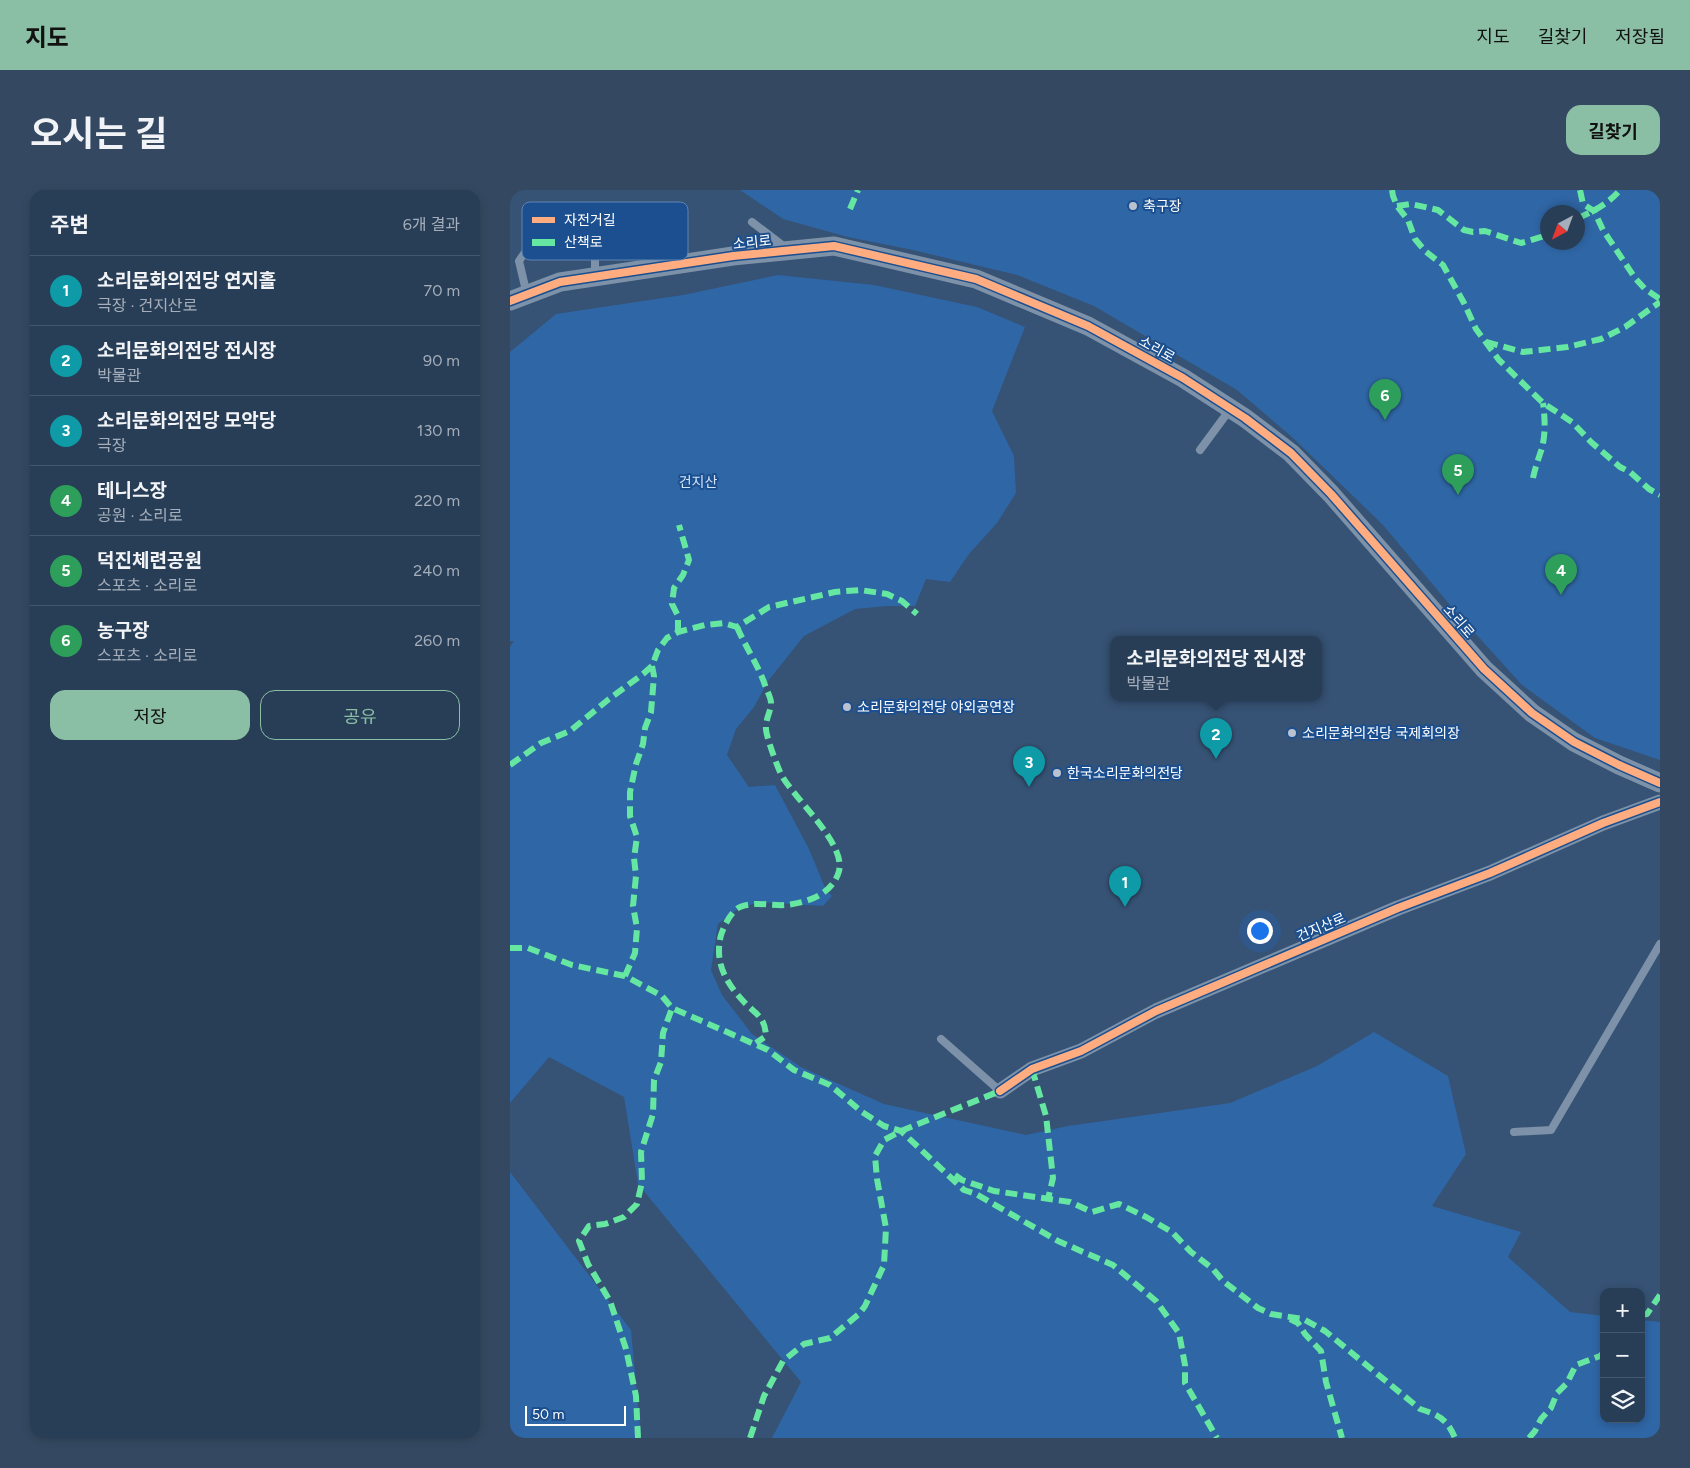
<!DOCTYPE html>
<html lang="ko">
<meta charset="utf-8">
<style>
:root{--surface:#283e57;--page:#344961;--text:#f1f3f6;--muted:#a5aeba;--line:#44576d;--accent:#8abfa5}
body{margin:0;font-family:Figtree,"Noto Sans KR",sans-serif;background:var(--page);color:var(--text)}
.controls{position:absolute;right:15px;bottom:15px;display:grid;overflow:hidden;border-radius:10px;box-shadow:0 2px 8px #0003}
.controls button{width:45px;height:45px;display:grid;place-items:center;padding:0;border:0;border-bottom:1px solid var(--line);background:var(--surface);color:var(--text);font:25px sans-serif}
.compass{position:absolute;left:1030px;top:15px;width:45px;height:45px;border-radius:50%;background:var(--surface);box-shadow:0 2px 8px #0003;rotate:221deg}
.scale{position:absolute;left:15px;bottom:12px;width:101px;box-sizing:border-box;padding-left:5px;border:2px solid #fff;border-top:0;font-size:14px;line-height:18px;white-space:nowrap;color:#fff;-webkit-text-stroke:4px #1b4f8f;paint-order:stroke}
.you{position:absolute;left:749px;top:740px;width:18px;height:18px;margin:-12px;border:4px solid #fff;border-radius:50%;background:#1a73e8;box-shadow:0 0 0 8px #1a73e833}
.badge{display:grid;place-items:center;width:32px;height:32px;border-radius:50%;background:var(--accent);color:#fff;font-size:16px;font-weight:700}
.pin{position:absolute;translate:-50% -41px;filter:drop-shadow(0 1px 2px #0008)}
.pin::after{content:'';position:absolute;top:26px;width:18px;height:15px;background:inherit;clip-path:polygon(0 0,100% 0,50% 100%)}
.popup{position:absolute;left:600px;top:446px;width:212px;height:65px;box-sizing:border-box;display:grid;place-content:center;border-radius:10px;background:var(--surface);filter:drop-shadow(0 1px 4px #0005);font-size:16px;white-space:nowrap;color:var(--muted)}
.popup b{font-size:19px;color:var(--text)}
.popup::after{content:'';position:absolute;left:50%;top:100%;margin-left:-10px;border:10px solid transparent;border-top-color:var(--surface)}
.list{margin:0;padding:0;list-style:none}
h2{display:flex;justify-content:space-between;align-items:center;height:65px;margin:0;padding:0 20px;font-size:21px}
h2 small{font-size:16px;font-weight:400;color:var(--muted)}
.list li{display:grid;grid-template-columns:32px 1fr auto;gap:15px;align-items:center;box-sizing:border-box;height:70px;padding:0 20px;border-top:1px solid var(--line)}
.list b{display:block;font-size:19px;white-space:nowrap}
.list p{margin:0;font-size:16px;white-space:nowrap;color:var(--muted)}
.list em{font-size:16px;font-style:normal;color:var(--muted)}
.actions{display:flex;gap:10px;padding:15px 20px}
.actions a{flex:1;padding:11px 0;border:1px solid var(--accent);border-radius:15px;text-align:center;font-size:18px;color:var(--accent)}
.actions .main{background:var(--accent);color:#111}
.icon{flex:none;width:28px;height:28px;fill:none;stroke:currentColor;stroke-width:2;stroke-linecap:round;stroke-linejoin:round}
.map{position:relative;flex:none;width:1150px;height:1248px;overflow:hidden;border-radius:15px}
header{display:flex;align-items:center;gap:30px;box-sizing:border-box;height:70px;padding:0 25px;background:var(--accent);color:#111}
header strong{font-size:24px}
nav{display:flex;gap:28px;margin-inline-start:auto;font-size:18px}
.intro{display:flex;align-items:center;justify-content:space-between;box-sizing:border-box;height:120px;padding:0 30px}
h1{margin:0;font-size:35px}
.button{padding:12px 22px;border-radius:15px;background:var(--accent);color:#111;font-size:18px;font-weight:700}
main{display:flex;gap:30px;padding:0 30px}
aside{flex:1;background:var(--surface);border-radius:15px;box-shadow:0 2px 8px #0003}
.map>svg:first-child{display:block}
.green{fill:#2f66a5;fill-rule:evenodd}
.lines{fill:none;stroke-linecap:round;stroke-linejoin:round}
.service{stroke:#7d92a8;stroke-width:8}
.minor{stroke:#7d92a8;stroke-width:15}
.tertiary{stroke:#7d92a8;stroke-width:19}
.quiet{stroke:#66e7a1;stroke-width:6;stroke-dasharray:12 6;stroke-linecap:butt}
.cycleway-casing{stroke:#1b4f8f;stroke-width:11}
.cycleway{stroke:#ffac80;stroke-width:8}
.poi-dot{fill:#b9c2ce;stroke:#1b4f8f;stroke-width:2}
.labels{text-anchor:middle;stroke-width:4;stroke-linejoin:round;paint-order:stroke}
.poi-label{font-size:14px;fill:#fff;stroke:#1b4f8f;text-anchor:start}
.street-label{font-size:14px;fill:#fff;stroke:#1b4f8f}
.park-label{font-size:14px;fill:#cfe3fa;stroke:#1b4f8f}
.key{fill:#1b4f8f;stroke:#5f84b1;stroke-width:1}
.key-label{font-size:14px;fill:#fff}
</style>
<header>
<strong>지도</strong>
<nav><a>지도</a><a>길찾기</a><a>저장됨</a></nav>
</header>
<div class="intro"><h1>오시는 길</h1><a class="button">길찾기</a></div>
<main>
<aside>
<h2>주변<small>6개 결과</small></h2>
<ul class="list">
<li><span class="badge" style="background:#0f9aa8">1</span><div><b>소리문화의전당 연지홀</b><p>극장 · 건지산로</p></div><em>70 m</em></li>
<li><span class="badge" style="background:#0f9aa8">2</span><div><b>소리문화의전당 전시장</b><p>박물관</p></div><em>90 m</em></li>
<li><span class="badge" style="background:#0f9aa8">3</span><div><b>소리문화의전당 모악당</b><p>극장</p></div><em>130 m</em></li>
<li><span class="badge" style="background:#2e9e5b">4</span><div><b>테니스장</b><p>공원 · 소리로</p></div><em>220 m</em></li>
<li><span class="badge" style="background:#2e9e5b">5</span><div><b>덕진체련공원</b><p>스포츠 · 소리로</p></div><em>240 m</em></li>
<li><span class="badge" style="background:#2e9e5b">6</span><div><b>농구장</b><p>스포츠 · 소리로</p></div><em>260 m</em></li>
</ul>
<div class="actions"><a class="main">저장</a><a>공유</a></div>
</aside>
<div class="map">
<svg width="1150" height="1248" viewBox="0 0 1150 1248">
<rect width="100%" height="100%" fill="#365274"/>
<!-- green -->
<g class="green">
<path d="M230 0H1150V570L1085 548 1012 495 945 421 873 335 782 247 727 200 584 116 507 85 403 60 338 47 273 29ZM1038 22H1068V52H1038Z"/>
<polygon points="268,85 364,95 467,117 515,137 482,221 504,266 506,303 487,333 459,364 440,392 416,389 405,416 377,416 345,419 294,446 258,491 244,517 226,539 217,565 239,597 265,595 299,659 316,700 322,706 313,716 250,712 229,718 208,734 201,780 212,805 242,844 291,877 374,914 516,945 558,936 720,913 807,876 864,842 938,886 956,964 922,1016 1011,1042 998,1067 1060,1122 1094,1126 1094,1229 1131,1229 1131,1130 1150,1132 1150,1248 262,1248 291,1192 128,994 114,907 39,867 0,913 0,457 4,451 0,451 0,162 46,124 173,105"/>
<polygon points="0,982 121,1140 131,1248 0,1248"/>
</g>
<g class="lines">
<!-- service -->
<g class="service">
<polyline points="242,32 276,58"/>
<polyline points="85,57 85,87"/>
<polyline points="17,105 9,71 18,58"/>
<polyline points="690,260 721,218"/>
<polyline points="431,849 490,901"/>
<polyline points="1004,942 1041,940 1150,754"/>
</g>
<!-- minor -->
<polyline class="minor" points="490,901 522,879 571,861 646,821 888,718 980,683 1093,633 1150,612"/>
<!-- tertiary -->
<polyline class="tertiary" points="0,111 50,92 223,66 324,56 466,89 578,136 673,188 735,228 781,263 821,304 974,479 1022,523 1064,552 1109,575 1150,593"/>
<!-- quiet -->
<g class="quiet">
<polyline points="882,0 883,6 887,16 898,30 905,49 915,61 933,75 954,113 966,139 989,170 1033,213 1062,232 1081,252 1110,277 1120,282 1139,299 1150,305"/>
<polyline points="1070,0 1073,14 1084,21 1093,40 1125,88 1135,99 1150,109"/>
<polyline points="887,16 901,14 928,20 954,40 963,42 975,41 1011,53 1038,45"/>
<polyline points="340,19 348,0"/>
<path d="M1068 28C1084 21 1098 14 1110 0"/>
<polyline points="976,152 1013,162 1057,157 1091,149 1115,137 1150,112"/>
<path d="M1023 288C1025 278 1028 270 1031 261 1036 246 1035 228 1033 213"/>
<path d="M227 437C236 458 249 476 256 498 258 503 261 508 261 513 261 521 255 530 256 539 256 546 268 579 272 586 285 609 336 654 329 681 323 704 297 713 275 715 261 716 244 711 230 717 221 721 214 736 211 745 204 773 216 793 235 813 247 825 255 827 256 846L246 853"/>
<polyline points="168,442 168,426 162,414 164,398 173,385 179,370 169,335"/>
<polyline points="0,575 31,553 60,541 99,509 133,484 142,476 148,460 157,448 168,442 195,435 214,433 227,437 259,417 325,402 350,400 377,404 392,411 407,424"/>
<polyline points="0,758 18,758 62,775 115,786 152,806 162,818 258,860 284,880 320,895 352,922 374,936 391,941 454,1000 466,1004 548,1051 603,1075 646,1111 669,1143 675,1175 675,1193 707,1248"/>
<polyline points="115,786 125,763 127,738 123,716 126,686 124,668 127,647 120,626 120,602 126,574 133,554 135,538 141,522 144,486 142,476"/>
<polyline points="522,879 536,926 543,988 538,1009"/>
<path d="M445 985 452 990 484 1001 560 1012 582 1022 609 1014 636 1027 662 1042 681 1062 703 1079 713 1091 748 1118 761 1124 793 1129 815 1141 910 1219C929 1225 937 1229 945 1248"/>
<polyline points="1131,1125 1137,1124 1150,1105"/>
<polyline points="780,1129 788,1133 795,1144 811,1161 816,1192 832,1248"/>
<polyline points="128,1248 126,1206 116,1159 100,1111 78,1074 69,1051 79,1036 95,1034 114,1027 127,1014 132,992 131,962 143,924 144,890 151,872 153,843 162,818"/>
<polyline points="240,1248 254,1206 273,1171 294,1154 320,1148 349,1124 355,1116 374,1075 376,1038 367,989 365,966 374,950 391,941 490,901"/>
<polyline points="1019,1248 1025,1241 1031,1229 1041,1218 1047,1203 1057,1193 1066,1175 1090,1166 1094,1162"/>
</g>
<defs>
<g id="cycleway">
<polyline points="0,111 50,92 223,66 324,56 466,89 578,136 673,188 735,228 781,263 821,304 974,479 1022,523 1064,552 1109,575 1150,593"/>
<polyline points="490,901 522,879 571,861 646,821 888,718 980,683 1093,633 1150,612"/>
</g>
</defs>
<!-- cycleway casing -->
<use href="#cycleway" class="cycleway-casing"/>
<!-- cycleway -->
<use href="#cycleway" class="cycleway"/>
</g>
<!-- markers -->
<g class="poi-dot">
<circle cx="623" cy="16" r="5"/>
<circle cx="337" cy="517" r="5"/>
<circle cx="782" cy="543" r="5"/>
<circle cx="547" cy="583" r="5"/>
</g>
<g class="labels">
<!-- poi labels -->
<g class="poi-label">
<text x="633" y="21">축구장</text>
<text x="347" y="522">소리문화의전당 야외공연장</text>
<text x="792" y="548">소리문화의전당 국제회의장</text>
<text x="557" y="588">한국소리문화의전당</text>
</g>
<!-- street labels -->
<g class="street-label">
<text transform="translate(242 52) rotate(-6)" y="5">소리로</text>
<text transform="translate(647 159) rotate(29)" y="5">소리로</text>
<text transform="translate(949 431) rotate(49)" y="5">소리로</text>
<text transform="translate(811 737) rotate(-23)" y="5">건지산로</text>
</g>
<!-- park labels -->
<g class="park-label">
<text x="188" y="297">건지산</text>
</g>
</g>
<!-- legend -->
<rect x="12" y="12" width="166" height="58" rx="8" class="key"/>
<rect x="22" y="27" width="23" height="6" fill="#ffac80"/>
<rect x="22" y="49" width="23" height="7" fill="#66e7a1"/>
<g class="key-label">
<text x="54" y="35">자전거길</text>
<text x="54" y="57">산책로</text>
</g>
</svg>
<div class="controls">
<button>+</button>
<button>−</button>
<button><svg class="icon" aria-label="layers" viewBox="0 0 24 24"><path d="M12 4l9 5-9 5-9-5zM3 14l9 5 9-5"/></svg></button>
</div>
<svg class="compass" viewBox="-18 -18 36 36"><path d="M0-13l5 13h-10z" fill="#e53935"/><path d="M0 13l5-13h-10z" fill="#a5aeba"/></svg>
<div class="scale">50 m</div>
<div class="you"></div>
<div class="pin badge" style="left:615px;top:717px;background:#0f9aa8">1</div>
<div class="pin badge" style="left:706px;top:569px;background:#0f9aa8">2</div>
<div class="popup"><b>소리문화의전당 전시장</b>박물관</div>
<div class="pin badge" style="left:519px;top:597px;background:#0f9aa8">3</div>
<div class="pin badge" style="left:1051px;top:405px;background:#2e9e5b">4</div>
<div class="pin badge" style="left:948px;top:305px;background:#2e9e5b">5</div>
<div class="pin badge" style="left:875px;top:230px;background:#2e9e5b">6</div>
</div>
</main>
